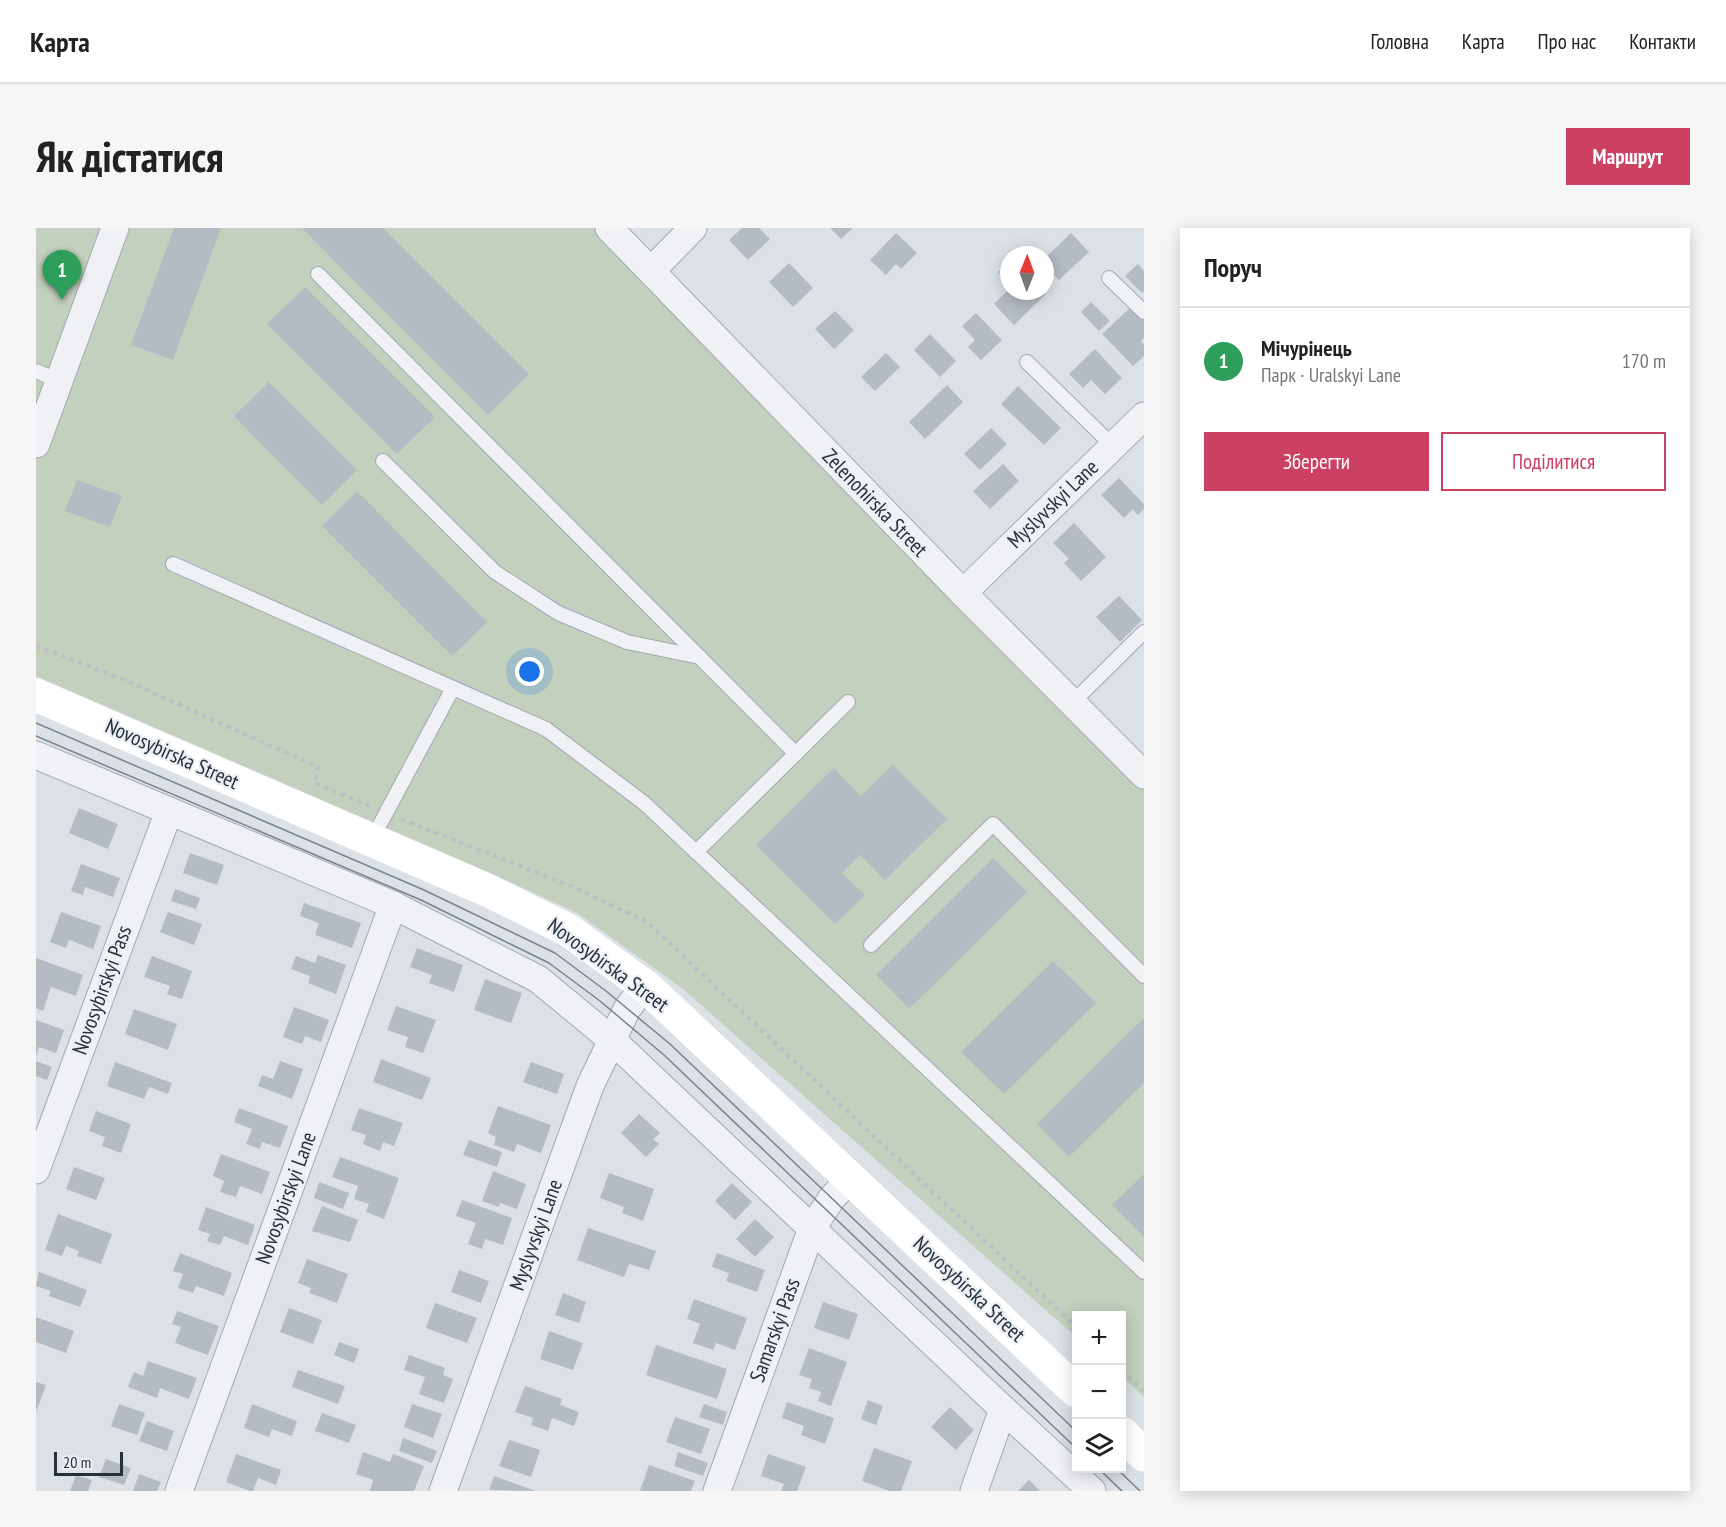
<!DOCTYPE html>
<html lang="uk">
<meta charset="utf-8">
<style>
:root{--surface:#fff;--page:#f6f6f6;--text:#222;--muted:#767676;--line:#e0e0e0;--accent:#cc4161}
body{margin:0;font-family:"PT Sans Narrow",sans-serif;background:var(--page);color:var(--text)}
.controls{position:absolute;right:18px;bottom:18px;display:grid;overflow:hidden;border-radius:0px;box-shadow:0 3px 15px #0003}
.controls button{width:54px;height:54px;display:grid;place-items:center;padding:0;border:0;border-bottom:2px solid var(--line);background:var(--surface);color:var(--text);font:30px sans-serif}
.compass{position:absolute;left:964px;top:18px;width:54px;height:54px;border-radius:50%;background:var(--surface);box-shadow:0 3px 15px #0003;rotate:1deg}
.scale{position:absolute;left:18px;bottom:15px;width:69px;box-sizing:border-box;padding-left:6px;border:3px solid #26303c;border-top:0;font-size:16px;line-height:21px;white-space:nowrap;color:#26303c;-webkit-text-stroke:4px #ecf0f4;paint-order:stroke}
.you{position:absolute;left:494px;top:444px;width:21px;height:21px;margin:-15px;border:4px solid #fff;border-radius:50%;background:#1a73e8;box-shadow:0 0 0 9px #1a73e833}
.badge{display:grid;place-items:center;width:39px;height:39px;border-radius:50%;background:var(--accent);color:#fff;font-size:20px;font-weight:700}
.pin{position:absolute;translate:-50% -50px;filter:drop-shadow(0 2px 3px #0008)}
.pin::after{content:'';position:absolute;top:32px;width:21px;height:18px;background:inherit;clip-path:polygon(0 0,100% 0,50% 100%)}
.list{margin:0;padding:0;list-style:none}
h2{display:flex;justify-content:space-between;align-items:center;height:78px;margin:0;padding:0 24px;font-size:26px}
h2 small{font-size:20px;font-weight:400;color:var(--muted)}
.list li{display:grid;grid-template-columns:39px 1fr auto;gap:18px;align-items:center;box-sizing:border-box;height:108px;padding:0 24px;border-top:2px solid var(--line)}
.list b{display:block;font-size:22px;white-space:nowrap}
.list p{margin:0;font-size:20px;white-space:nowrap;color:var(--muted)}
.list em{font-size:20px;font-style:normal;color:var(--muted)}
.actions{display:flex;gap:12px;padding:18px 24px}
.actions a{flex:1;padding:14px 0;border:2px solid var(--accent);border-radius:0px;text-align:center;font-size:21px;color:var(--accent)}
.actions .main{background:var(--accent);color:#fff}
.icon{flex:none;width:33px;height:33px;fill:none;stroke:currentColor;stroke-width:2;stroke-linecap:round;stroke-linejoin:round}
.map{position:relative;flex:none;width:1108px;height:1263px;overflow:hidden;border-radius:0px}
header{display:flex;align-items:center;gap:36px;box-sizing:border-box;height:84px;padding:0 30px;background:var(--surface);border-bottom:2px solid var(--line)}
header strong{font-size:28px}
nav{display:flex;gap:33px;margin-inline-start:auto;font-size:21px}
.intro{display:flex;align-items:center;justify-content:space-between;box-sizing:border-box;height:144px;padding:0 36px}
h1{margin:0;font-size:42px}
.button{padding:15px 27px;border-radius:0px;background:var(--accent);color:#fff;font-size:21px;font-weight:700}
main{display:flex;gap:36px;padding:0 36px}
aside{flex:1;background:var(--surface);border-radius:0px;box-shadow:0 3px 15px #0003}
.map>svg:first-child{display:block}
.green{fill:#c4d0be}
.building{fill:#b4bbc3}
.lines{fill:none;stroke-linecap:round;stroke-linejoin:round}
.service-casing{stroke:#a2a8b0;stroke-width:16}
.minor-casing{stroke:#a2a8b0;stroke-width:29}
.path{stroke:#bbbfc5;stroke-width:4;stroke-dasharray:4.5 4.5;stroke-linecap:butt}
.service{stroke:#eff1f5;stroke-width:14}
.minor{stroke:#eff1f5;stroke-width:27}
.secondary{stroke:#fff;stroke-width:33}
.tram{stroke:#768290;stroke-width:1.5}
.labels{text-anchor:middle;stroke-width:4.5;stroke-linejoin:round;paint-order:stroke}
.street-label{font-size:21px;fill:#26303c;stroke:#ecf0f4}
</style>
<header>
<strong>Карта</strong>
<nav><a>Головна</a><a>Карта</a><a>Про нас</a><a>Контакти</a></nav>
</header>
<div class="intro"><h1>Як дістатися</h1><a class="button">Маршрут</a></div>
<main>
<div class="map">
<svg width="1108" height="1263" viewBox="0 0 1108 1263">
<rect width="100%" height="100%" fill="#dce1e6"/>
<!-- green -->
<polygon class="green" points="0,0 573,0 1108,547 1108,1169 1086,1149 1086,1088 1040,1088 1040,1109 647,761 541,685 459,647 0,448"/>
<!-- building -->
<g class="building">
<polygon points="138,0 185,0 137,132 95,117"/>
<polygon points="266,0 347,0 493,146 452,187"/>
<polygon points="706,0 723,0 734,11 712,32 693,12"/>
<polygon points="794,0 817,0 805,11"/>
<polygon points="860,5 881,25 865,41 860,36 850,47 834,32"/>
<polygon points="1035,5 1053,24 1023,52 1009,38 1009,30"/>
<polygon points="973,33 973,55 962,44"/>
<polygon points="753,35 777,60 757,79 733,54"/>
<polygon points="1102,36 1108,43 1108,63 1106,65 1089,48"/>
<polygon points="269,59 399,189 361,226 231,96"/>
<polygon points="973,61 973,63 1006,63 1010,66 978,97 958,76"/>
<polygon points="1055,74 1074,93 1063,103 1045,84"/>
<polygon points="1095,79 1108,92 1108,110 1105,113 1108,117 1108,128 1097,138 1066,106"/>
<polygon points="799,83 818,102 798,121 779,101"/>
<polygon points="940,85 966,112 945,132 932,119 939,112 926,98"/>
<polygon points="894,106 920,133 904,149 878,122"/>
<polygon points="1059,121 1086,150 1069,166 1055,152 1047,160 1033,146"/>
<polygon points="850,125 864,139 839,163 825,149"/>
<polygon points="233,154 321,242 286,277 198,188"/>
<polygon points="911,157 927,174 889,211 873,194"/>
<polygon points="982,158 1025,200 1008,217 965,176"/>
<polygon points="955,200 971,216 944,242 928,226"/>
<polygon points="967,236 983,253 954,281 937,263"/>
<polygon points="1083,250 1108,276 1108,281 1102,287 1097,281 1088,290 1065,267"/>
<polygon points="41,252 86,268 74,299 29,283"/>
<polygon points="321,263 451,394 416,428 286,298"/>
<polygon points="1038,295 1070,329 1045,353 1028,335 1033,331 1017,315"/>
<polygon points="1083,368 1106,392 1084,414 1060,389"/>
<polygon points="857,537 911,591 849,652 824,627 806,645 829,667 799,696 720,617 798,540 825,568"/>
<polygon points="43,580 82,596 72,621 33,605"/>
<polygon points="154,625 188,637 181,657 147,645"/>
<polygon points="957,630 991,664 873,781 840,747"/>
<polygon points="45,636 84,650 77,669 49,659 47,667 35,663"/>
<polygon points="139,661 164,670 160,681 135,673"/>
<polygon points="268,675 325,695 316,720 279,707 283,695 264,688"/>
<polygon points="25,684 65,698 57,721 33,712 30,720 14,714"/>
<polygon points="132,684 166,696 158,717 124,704"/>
<polygon points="381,720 427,737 418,764 393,755 396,747 374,739"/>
<polygon points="282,727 310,737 300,766 272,755 274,748 255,741 260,728 279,735"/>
<polygon points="116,728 156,743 146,771 131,766 134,758 108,749"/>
<polygon points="0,730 47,747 40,768 15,759 7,783 0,780"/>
<polygon points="1017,733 1060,775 968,866 925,824"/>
<polygon points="449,751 486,765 475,795 438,782"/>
<polygon points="360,778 400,792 387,825 369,819 372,809 351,802"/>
<polygon points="258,779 293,792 285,814 269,808 266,816 247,809"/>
<polygon points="98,781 141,796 132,822 89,806"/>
<polygon points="1108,790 1108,855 1033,929 1001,896"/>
<polygon points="0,792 28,802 20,825 3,819 0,828"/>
<polygon points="345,831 395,850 386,872 337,854"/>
<polygon points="0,833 16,839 11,852 0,848"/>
<polygon points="244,833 267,841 256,871 222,858 226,847 237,851"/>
<polygon points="79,834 136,855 132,866 113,859 108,871 71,858"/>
<polygon points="495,834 528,846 521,866 487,854"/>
<polygon points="462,878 515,897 505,925 481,916 478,924 458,917 460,909 452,905"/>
<polygon points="203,880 252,898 244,920 226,914 224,921 210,916 216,901 198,894"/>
<polygon points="323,880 367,895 358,918 347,914 344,923 327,916 330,907 315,902"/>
<polygon points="60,883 95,896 85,925 66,918 69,909 53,903"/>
<polygon points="603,886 624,905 617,911 623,916 610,929 585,905"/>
<polygon points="433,912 466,924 461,939 427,927"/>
<polygon points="185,926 234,944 226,966 204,958 200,969 184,964 188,953 177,948"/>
<polygon points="304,929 363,950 348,991 330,984 333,976 318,971 322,958 296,949"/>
<polygon points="38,939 69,950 60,972 30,961"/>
<polygon points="457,943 490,956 481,981 464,975 463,979 446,973"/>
<polygon points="573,945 618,961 607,993 586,985 588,979 564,970"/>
<polygon points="1108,946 1108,1009 1076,977"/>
<polygon points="283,954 313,965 307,981 278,970"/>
<polygon points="696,955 716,974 699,992 679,973"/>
<polygon points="426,972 476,990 467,1017 449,1011 446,1021 432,1016 440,995 420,988"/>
<polygon points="286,978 322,992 314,1014 276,1003"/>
<polygon points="170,979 219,997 212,1017 188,1008 184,1017 171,1013 174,1006 162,1002"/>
<polygon points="22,986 76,1006 65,1036 41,1028 43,1023 30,1018 26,1028 9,1022"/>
<polygon points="719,991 738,1009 719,1029 700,1011"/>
<polygon points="552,1000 620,1023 613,1042 593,1036 588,1049 541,1032"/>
<polygon points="144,1025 196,1045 188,1068 160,1058 157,1065 142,1060 147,1046 137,1043"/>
<polygon points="681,1025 729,1042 721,1064 690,1053 693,1045 676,1039"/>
<polygon points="271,1031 312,1046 301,1075 273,1065 275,1060 262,1055"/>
<polygon points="423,1042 453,1053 445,1075 415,1064"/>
<polygon points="3,1044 51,1062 44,1079 13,1068 15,1063 0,1058"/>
<polygon points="527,1065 550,1074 543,1095 519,1087"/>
<polygon points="658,1071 711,1090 699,1122 680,1115 677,1122 657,1115 664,1096 651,1091"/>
<polygon points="787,1074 822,1086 813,1112 778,1100"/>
<polygon points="399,1075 441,1090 431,1115 390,1100"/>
<polygon points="253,1080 286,1092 277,1116 244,1104"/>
<polygon points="141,1083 183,1098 172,1127 139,1115 145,1099 136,1096"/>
<polygon points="0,1089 38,1103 30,1125 0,1114"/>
<polygon points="513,1103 547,1115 537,1142 504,1131"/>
<polygon points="303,1114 323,1121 318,1135 298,1127"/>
<polygon points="620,1117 691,1141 681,1171 610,1147"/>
<polygon points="773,1120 811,1134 795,1178 782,1173 785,1164 773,1160 776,1151 763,1147"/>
<polygon points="373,1127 409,1140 407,1147 417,1151 408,1175 383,1166 389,1149 368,1142"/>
<polygon points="112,1133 161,1150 153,1171 124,1160 121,1170 92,1159 98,1144 107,1148"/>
<polygon points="262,1142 309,1158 302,1176 256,1159"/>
<polygon points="0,1154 10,1157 0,1184"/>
<polygon points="489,1158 526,1171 524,1177 543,1184 538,1198 516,1190 512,1203 495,1197 497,1190 479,1184"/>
<polygon points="832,1172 847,1178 840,1197 825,1191"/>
<polygon points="751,1174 798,1190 789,1216 765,1207 768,1198 746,1190"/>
<polygon points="83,1176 109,1185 101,1207 75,1198"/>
<polygon points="216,1176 261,1193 256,1208 236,1201 233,1209 208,1200"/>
<polygon points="376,1176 406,1186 397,1210 368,1199"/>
<polygon points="668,1176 691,1184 687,1197 663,1189"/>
<polygon points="914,1179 938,1202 920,1222 895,1199"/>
<polygon points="286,1185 320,1197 313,1215 279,1203"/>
<polygon points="639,1189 674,1201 665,1226 630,1214"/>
<polygon points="111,1193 138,1203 131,1223 103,1213"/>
<polygon points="367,1210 401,1223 396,1235 363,1223"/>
<polygon points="473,1212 504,1222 495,1249 463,1238"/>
<polygon points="838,1220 876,1233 865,1263 854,1263 826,1253"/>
<polygon points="327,1224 354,1234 357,1226 388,1238 378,1263 334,1263 337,1252 320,1246"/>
<polygon points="642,1224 672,1235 667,1248 638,1238"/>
<polygon points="200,1226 245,1242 240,1257 222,1250 217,1263 214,1263 190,1254"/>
<polygon points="732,1226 770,1239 761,1263 745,1263 748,1256 725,1248"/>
<polygon points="70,1231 95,1240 88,1257 63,1249"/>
<polygon points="613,1237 659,1253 655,1263 604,1263"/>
<polygon points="103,1246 125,1254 121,1263 97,1263"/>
<polygon points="40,1247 56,1252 52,1263 34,1263"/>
<polygon points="458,1248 500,1263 453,1262"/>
<polygon points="993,1252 1004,1263 982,1263"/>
</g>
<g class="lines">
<defs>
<g id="service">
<polyline points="282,46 760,526"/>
<polyline points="1073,50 1108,84"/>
<polyline points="991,134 1077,218"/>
<polyline points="0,143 23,153"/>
<polyline points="347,233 459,344 522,385 591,414 664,429"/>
<polyline points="137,336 510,501 608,575 1108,1044"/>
<polyline points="1036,475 1108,404"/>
<polyline points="335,613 417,460"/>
<polyline points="660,624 812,474"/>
<polyline points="835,717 957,596 1108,748"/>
</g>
<g id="minor">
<polyline points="573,0 927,365 1108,547"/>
<polyline points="615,43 657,0"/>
<polyline points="0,216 79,0"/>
<polyline points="927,365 1108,188"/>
<polyline points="0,527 357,677 502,751 576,812 967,1181"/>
<polyline points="0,942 133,583"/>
<polyline points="143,1263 357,677"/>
<polyline points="407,1263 554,858 591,781 609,758"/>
<polyline points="681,1263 776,1000 796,970 815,950"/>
<polyline points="938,1263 967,1181 1056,1263"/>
</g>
</defs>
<!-- service casing -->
<use href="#service" class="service-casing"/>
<!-- minor casing -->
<use href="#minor" class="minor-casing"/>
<!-- path -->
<g class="path">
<polyline points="0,418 86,451 282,539 279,555 336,579"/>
<polyline points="365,591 535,658 611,694 1040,1099"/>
<polyline points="1086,1142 1108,1163"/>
</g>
<!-- service -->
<use href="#service" class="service"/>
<!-- minor -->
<use href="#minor" class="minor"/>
<!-- secondary -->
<g class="secondary">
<polyline points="0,467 453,663 532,702 609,758 633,780 1040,1163"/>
<polyline points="1086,1205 1108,1227"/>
</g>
<!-- tram -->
<g class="tram">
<polyline points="0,495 388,662 519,725 570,763 634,816 1040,1203"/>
<polyline points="0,508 385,672 513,735 564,773 628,827 1040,1220"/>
<polyline points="1062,1240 1086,1263"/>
<polyline points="1080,1240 1104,1263"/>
</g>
</g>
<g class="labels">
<!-- street labels -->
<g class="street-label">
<text transform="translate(839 275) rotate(46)" y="7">Zelenohirska Street</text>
<text transform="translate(1017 276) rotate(-44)" y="7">Myslyvskyi Lane</text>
<text transform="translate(136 526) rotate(24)" y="7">Novosybirska Street</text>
<text transform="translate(572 737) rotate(36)" y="7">Novosybirska Street</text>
<text transform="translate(66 762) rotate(-70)" y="7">Novosybirskyi Pass</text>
<text transform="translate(250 970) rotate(-70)" y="7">Novosybirskyi Lane</text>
<text transform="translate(500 1007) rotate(-70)" y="7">Myslyvskyi Lane</text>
<text transform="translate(933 1061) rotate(43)" y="7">Novosybirska Street</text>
<text transform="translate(739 1102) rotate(-70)" y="7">Samarskyi Pass</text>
</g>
</g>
</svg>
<div class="controls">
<button>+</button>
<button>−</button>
<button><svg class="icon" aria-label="layers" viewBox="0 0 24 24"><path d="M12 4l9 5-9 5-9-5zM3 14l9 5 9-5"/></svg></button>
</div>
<svg class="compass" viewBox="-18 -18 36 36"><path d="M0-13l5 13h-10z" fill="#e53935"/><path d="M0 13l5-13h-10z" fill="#767676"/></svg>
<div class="scale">20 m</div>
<div class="you"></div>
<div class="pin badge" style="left:26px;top:72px;background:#2e9e5b">1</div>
</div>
<aside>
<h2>Поруч<small></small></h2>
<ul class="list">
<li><span class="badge" style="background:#2e9e5b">1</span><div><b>Мічурінець</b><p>Парк · Uralskyi Lane</p></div><em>170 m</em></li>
</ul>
<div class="actions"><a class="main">Зберегти</a><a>Поділитися</a></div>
</aside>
</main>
